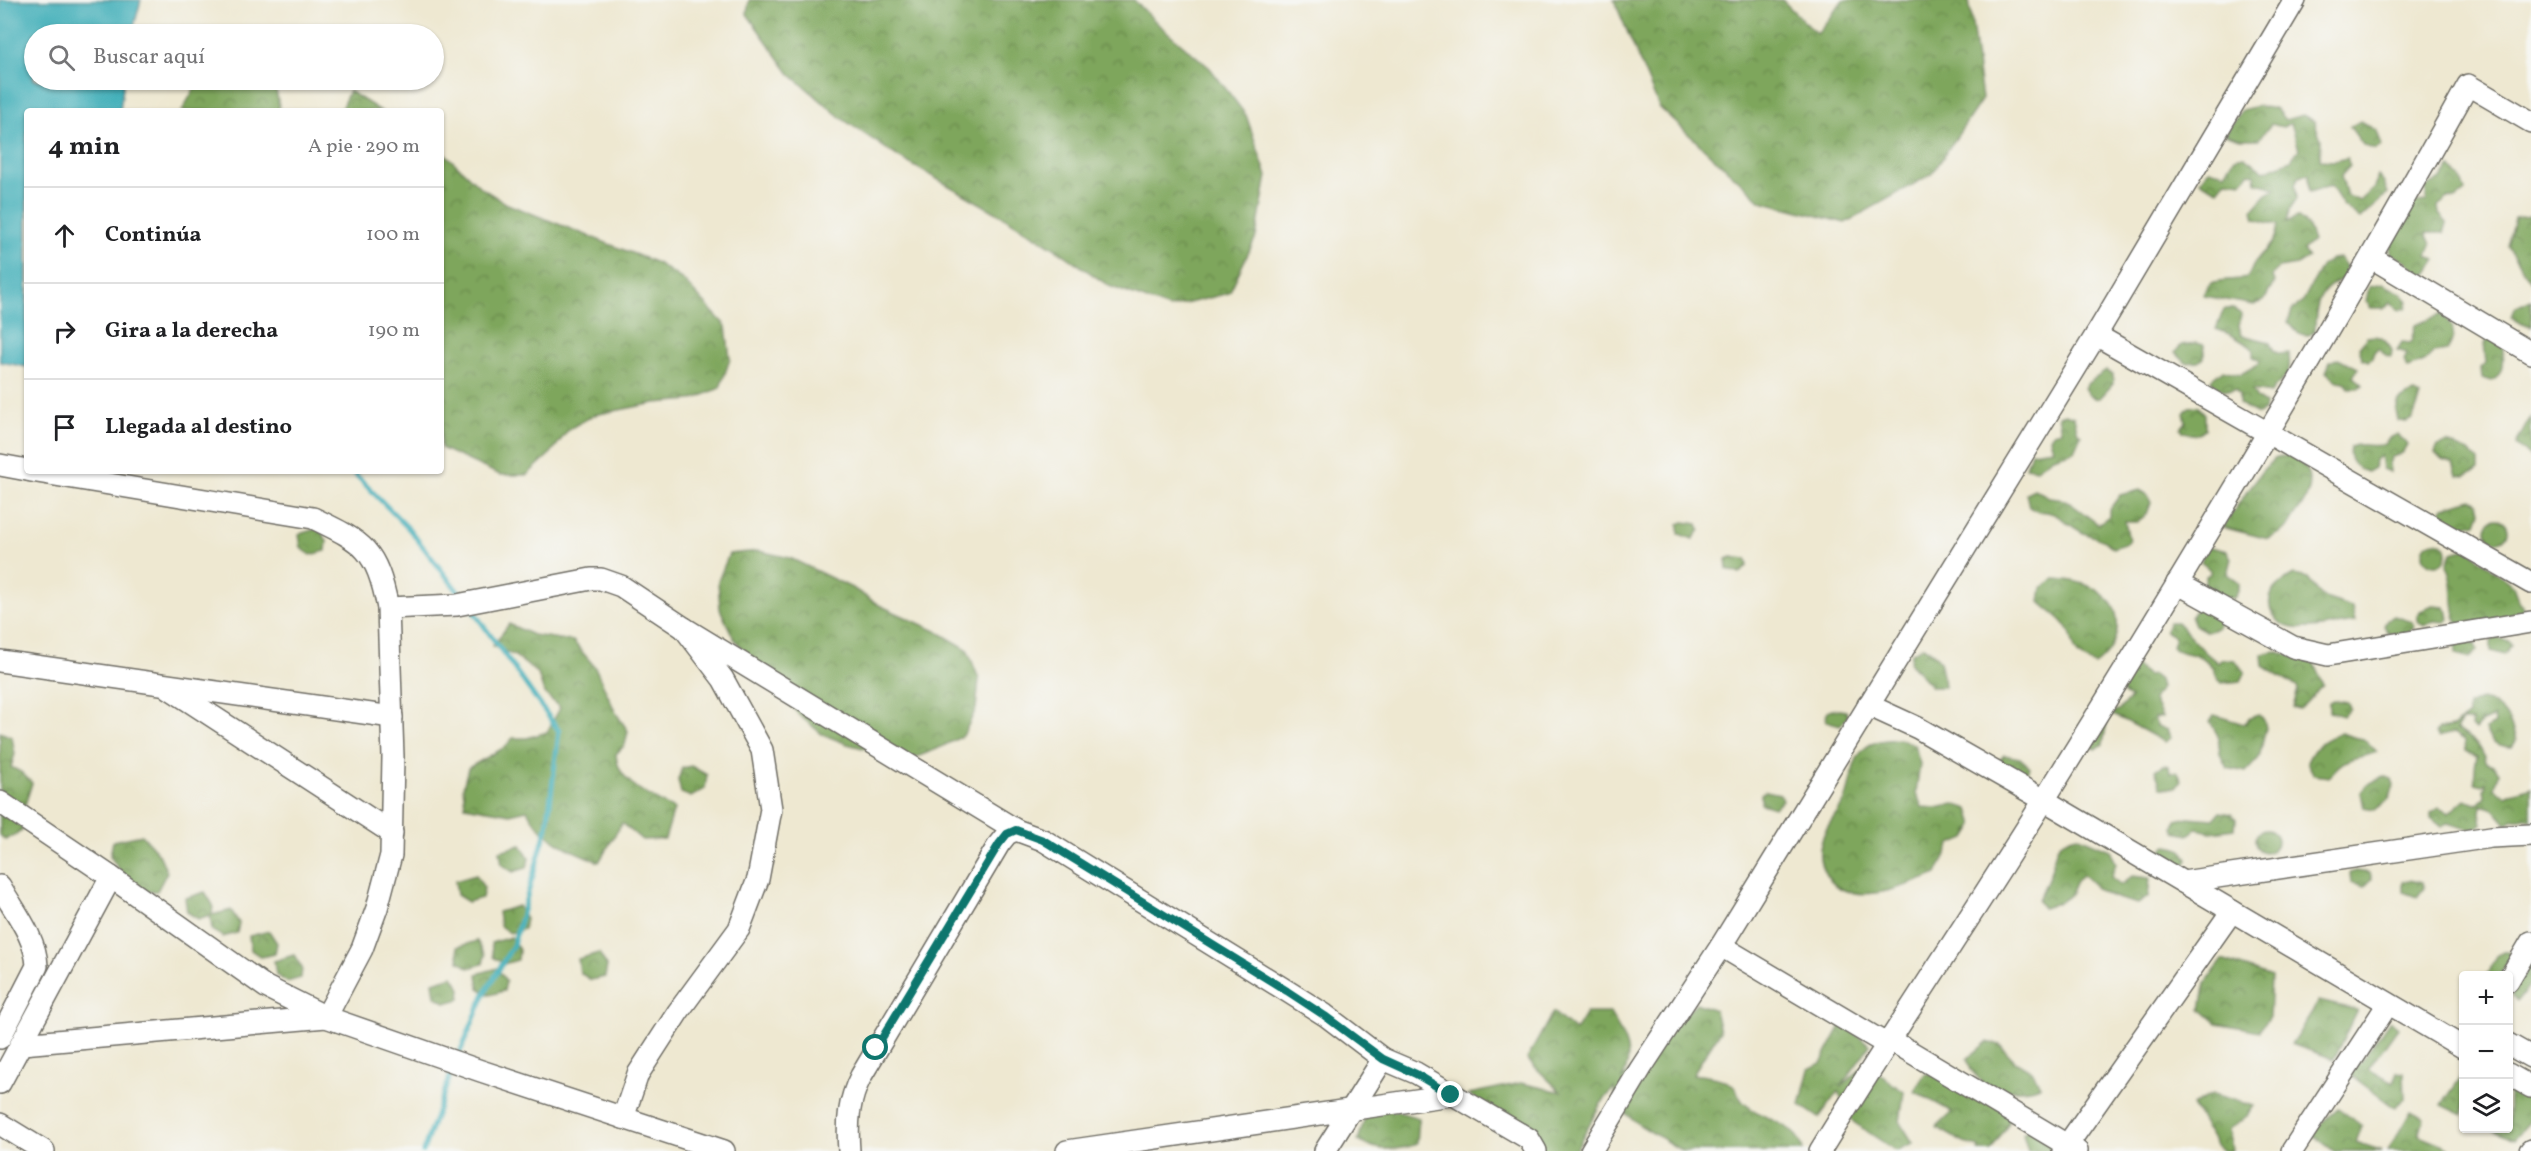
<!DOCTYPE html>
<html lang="es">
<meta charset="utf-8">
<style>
:root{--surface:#fff;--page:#f2f2f2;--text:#202124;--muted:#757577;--line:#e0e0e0}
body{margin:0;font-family:Vollkorn,serif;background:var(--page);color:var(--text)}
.controls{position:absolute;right:18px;bottom:18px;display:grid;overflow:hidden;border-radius:6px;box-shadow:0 2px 4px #0004}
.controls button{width:54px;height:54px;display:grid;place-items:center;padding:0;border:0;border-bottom:2px solid var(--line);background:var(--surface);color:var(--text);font:30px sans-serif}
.stop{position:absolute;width:18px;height:18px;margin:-14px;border:4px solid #0f766e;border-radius:50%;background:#fff}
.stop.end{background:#0f766e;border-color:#fff;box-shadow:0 2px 6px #0008}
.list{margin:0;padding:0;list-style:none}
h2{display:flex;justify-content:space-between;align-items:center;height:78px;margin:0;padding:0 24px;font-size:26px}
h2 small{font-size:20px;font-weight:400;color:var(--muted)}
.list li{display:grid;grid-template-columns:39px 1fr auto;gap:18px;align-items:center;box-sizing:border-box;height:96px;padding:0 24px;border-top:2px solid var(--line)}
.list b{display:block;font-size:22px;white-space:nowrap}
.list em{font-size:20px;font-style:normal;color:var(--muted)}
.icon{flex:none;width:33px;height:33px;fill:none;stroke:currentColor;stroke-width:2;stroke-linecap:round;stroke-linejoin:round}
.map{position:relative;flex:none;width:2531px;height:1151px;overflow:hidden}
.search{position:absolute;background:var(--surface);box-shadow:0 2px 4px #0004;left:24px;top:24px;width:420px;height:66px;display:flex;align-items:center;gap:15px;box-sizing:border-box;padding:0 21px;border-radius:33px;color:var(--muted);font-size:22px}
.panel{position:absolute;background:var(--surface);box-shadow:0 2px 4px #0004;left:24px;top:108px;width:420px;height:366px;border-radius:6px}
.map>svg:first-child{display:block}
.forest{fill:url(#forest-crowns);stroke:#546844;stroke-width:1.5}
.water{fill:#3dadb8;stroke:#346c72;stroke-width:1.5}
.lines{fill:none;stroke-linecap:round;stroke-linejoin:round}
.stream{stroke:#3dadb8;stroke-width:5}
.minor-casing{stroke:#6f6d65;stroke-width:24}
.minor{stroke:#fff;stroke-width:21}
.route{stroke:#0f766e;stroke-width:8}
</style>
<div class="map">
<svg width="2531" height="1151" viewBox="0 0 2531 1151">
<defs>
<pattern id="forest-crowns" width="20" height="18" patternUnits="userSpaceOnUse" patternTransform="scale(1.5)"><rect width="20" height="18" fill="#7ea65c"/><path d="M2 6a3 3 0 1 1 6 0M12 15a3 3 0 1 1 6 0" fill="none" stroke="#67874c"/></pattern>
</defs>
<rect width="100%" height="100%" fill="#f6f6f2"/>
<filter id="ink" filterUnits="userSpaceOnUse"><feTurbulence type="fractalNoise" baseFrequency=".0167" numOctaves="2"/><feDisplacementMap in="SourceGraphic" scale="12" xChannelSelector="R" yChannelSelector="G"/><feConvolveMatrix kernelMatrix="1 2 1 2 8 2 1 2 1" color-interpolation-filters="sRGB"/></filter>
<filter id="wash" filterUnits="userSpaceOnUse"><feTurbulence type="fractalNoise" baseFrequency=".008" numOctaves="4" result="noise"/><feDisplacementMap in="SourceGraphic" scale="24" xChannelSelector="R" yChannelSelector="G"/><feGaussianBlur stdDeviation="1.35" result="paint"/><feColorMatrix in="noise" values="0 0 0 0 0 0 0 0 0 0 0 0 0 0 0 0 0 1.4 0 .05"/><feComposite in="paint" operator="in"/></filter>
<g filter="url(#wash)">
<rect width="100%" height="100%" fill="#eee8d1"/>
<!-- forest -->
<g class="forest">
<polygon points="749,0 1134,0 1158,24 1210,68 1246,115 1267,176 1256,237 1229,293 1169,308 1109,286 1059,251 1004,217 900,158 841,118 790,74 747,14"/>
<polygon points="1614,0 1782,0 1817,34 1843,0 1969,0 1982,99 1932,174 1845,223 1761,201 1659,107"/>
<polygon points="199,80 274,80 280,111 182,111"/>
<polygon points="349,91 381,111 340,111"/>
<path d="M2258 106 2276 109 2285 120 2303 115 2314 121 2321 139 2320 160 2334 161 2347 158 2350 166 2341 176 2347 196 2360 201 2374 188 2378 176 2384 183 2388 193 2360 219 2343 205 2331 186 2309 192V174L2299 176 2295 185 2297 199 2289 211 2287 222 2297 217 2307 225 2313 241 2303 250 2308 258 2297 265 2278 268 2272 277 2274 283 2264 301 2254 305 2204 296C2206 275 2230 282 2247 278 2251 273 2252 266 2256 261 2268 244 2274 249 2278 225L2255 219 2253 210 2266 195 2276 188 2256 183 2255 174 2249 173 2242 182 2226 180 2218 190 2200 181 2209 169 2225 173 2235 158 2244 156 2264 171 2291 160 2299 149 2291 123 2283 127 2271 124 2259 139H2240L2225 134 2242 110Z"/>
<polygon points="2360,121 2377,131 2382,146 2375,150 2363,145 2350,127"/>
<polygon points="441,150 480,187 505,203 657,263 683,280 726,326 730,359 720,388 692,400 655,403 594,415 569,429 551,453 527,475 500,475 441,448"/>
<polygon points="2450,167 2461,179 2465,192 2456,199 2448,198 2438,206 2439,214 2447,223 2444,233 2426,233 2431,244 2427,256 2436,260 2428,273 2422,276 2407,262 2391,254 2388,232 2403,205 2427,201 2425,187 2440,181"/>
<polygon points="2530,216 2531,282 2507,246 2514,218"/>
<path d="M2340 258 2346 266V278C2318 287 2315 305 2315 331L2309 335 2299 334 2288 322 2292 310 2303 301 2322 265 2331 259Z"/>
<polygon points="2383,284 2401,293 2408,301 2406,308 2399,310 2391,303 2384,308 2371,308 2366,301 2369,287"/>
<polygon points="2531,300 2531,328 2530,325 2524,325 2511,317 2514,308"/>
<path d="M2224 309H2233L2242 314 2239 325 2241 335 2270 342 2274 351 2279 354 2289 353C2289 358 2290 364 2289 369 2288 380 2275 383 2271 393L2252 390 2257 399 2265 404 2264 411 2258 414 2239 404V394L2235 389C2225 392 2217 389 2211 380L2223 370 2241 374 2260 363 2259 360 2253 357V350C2241 339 2231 334 2216 329Z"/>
<path d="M2442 314C2455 329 2457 333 2447 351L2433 353 2424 362 2408 368 2404 361 2407 353 2397 350 2402 342 2411 343 2415 325Z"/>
<path d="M2375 336C2384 338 2387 343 2392 350L2391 357 2387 356 2378 348 2374 352 2372 358 2368 361 2362 358 2359 347 2367 337Z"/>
<path d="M2490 338 2503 346C2502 359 2505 374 2492 381L2482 378 2481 368 2486 363 2484 344Z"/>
<polygon points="2196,343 2204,345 2204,358 2199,362 2186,363 2175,352 2182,345"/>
<polygon points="2338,358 2358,368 2353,377 2363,385 2358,388 2349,388 2345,382 2337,381 2326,372 2330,362"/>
<path d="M2106 371 2113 374V384L2100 398C2091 400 2088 395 2084 388L2088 383Z"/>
<polygon points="2413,392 2421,396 2413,418 2407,422 2398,421 2396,411 2399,401"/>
<polygon points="2198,406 2205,414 2205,429 2199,434 2183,432 2181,428 2186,422 2184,413 2189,407"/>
<polygon points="2065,414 2074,417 2078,433 2081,435 2074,451 2053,457 2036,469 2026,467 2031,452 2053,449 2050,438 2053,433 2061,431 2058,416"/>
<polygon points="2531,416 2531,458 2516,444"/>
<path d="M2398 434 2407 445 2402 454 2392 457 2389 463 2390 472 2382 469 2380 456 2375 460 2374 468 2367 472C2354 467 2347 461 2350 447 2365 441 2371 449 2385 444L2389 438Z"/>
<polygon points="2447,443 2469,452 2479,461 2479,470 2465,476 2457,475 2453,464 2442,460 2435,453 2438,446"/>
<path d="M2289 455C2317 471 2314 490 2296 514 2292 519 2290 526 2285 529 2280 533 2273 536 2268 539L2222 527 2262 471 2274 459Z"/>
<path d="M2034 489 2049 497 2059 498 2071 504 2098 524 2109 516V510L2120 495 2140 490 2148 495 2151 503 2147 514 2137 522H2125L2129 540 2125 544 2113 548C2103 537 2092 538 2080 531 2068 525 2053 508 2038 512L2029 507 2026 493Z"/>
<path d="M2472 499 2478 503 2480 512 2476 523C2464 527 2452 528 2442 521L2440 513 2444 507Z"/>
<circle cx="2497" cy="530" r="11"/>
<polygon points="1684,522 1698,524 1700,530 1693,539 1679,534 1679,524"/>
<polygon points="319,528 327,541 326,551 311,555 301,548 299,534"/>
<circle cx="2435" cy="553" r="12"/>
<polygon points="2206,546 2227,551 2231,558 2227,574 2239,583 2239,590 2234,598 2223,598 2205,590 2205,576 2210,574 2210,570 2201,562"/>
<path d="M2467 548 2513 586 2518 600 2523 605 2524 611 2521 614 2514 612C2491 629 2486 631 2457 622 2449 601 2457 587 2447 565L2452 552Z"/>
<polygon points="759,551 790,558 854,589 879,605 938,632 967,649 979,679 976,709 963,736 937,749 909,760 847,744 822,734 799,715 734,639 720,609 718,581 729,554"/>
<polygon points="1732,557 1746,559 1748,565 1740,574 1727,569 1726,559"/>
<path d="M2294 575 2308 578 2322 597 2352 607 2355 622C2338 625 2310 630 2293 628 2278 626 2264 608 2272 593 2278 584 2285 580 2294 575Z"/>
<path d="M2054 579C2087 580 2125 596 2116 635 2112 649 2107 656 2095 665 2063 652 2080 639 2062 621 2055 614 2047 609 2040 602L2042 588Z"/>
<polygon points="2200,606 2220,618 2217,628 2207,632 2195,625 2191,615"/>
<polygon points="2433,606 2444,607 2448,612 2449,619 2446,622 2433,621 2424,626 2419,623 2417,616 2420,611"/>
<path d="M2394 616 2413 622 2415 626C2408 637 2399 635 2388 632L2384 626 2387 619Z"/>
<path d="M2169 622H2177L2205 652 2218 663 2222 659 2235 660 2245 673 2241 681 2222 683C2214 676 2213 664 2204 659 2195 652 2182 656 2172 647L2175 637 2165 631Z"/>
<path d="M509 624 533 635 573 641 595 667 616 713 628 731 625 745 616 754C617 783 652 797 674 809L665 839 642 840 622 823 599 862C571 851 541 838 527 810L510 814 465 806 463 787 468 768 505 747 513 738H527L547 732 560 708 544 693 538 674 515 656 493 646Z"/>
<polygon points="2496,638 2510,641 2512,646 2504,655 2491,651 2491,641"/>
<polygon points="2468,641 2475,644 2477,650 2470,658 2456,654 2456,644"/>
<path d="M1923 646C1944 659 1941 664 1944 687H1932L1910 663 1911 654Z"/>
<polygon points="2276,651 2314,664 2323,685 2300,709 2293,708 2298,689 2296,685 2288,682 2263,666 2262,654"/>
<path d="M2134 665 2148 676 2153 675 2159 680 2161 687 2153 699 2162 717 2154 718 2157 726 2167 730 2171 738 2165 742C2147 733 2132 723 2113 715L2107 721 2103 744 2096 749 2087 744 2110 713 2117 711 2131 698 2124 695 2113 679Z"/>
<polygon points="2334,700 2348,702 2350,708 2343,716 2329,712 2329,702"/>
<path d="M2481 700C2504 704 2511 721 2516 741L2512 747C2498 746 2490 743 2485 729L2495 724 2494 717 2482 722 2475 730 2471 726 2472 721H2462L2456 730C2470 736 2483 746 2485 762L2493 765 2499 773 2495 787 2499 793 2505 796C2517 789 2523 791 2531 787V821L2527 818 2512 820 2507 824 2494 809 2481 805 2480 813 2482 824C2468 834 2462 826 2448 823L2442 827 2431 818V813L2438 808 2449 813 2465 799 2478 804 2485 797 2484 789 2486 788V782L2483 785 2475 783C2474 775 2475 765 2477 756L2466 750 2465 741 2453 733 2438 737 2435 733 2438 729 2453 727 2468 716V706Z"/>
<polygon points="1832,709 1846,711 1848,717 1840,725 1826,721 1827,711"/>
<polygon points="2214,715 2244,724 2250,718 2258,715 2264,720 2266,728 2259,758 2246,772 2227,768 2220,754 2218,736 2210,721"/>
<polygon points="0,732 12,737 15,754 11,767 21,772 32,783 24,808 22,831 5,840 0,835"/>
<path d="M2341 733 2366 741 2377 752C2353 761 2347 754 2329 777L2314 775 2307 762C2315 745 2323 739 2341 733Z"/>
<path d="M1899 739 1914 744 1920 764 1916 793 1922 807 1937 808 1954 804 1969 809 1974 825 1966 838 1951 844 1937 874C1907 886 1849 911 1826 875 1820 865 1818 855 1821 844 1824 827 1837 815 1845 800 1852 784 1851 761 1864 749 1873 740 1888 740 1899 739Z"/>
<polygon points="2004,755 2020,758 2030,767 2025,778 2001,768 1999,761"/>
<polygon points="2163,765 2169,766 2170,773 2178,772 2182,780 2176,788 2161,787 2155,770"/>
<polygon points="691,766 707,775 705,789 691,797 681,793 678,780 682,768"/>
<polygon points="2383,776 2392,779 2394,785 2389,799 2375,810 2364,808 2361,792 2367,785"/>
<polygon points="1766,791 1780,794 1782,800 1774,808 1761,804 1761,794"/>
<polygon points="2220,812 2232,814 2236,819 2235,829 2211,832 2197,829 2189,835 2176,832 2174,828 2176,820 2188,817 2214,819"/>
<circle cx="2266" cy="841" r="11"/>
<polygon points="142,835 159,854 167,872 157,891 143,892 122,874 110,856 113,841"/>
<path d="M2077 836 2110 850 2116 863 2111 877 2121 885 2132 876 2150 878 2148 897 2138 904C2125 900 2111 898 2100 891 2091 886 2094 880 2082 875 2072 883 2075 887 2069 895 2064 902 2051 905 2043 908L2038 901C2042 891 2048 880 2051 870 2057 849 2053 842 2077 836Z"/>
<polygon points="521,845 529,858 527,868 513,872 502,865 500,851"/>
<path d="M2166 846C2177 847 2184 848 2188 860L2180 872 2156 858Z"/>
<polygon points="2356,871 2370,873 2372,879 2364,887 2351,883 2350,873"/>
<polygon points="476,875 484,888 482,898 468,902 457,895 455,881"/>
<polygon points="2409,880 2422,883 2424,888 2417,897 2403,892 2403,882"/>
<polygon points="205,892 213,905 212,915 231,910 239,923 237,933 223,937 212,930 210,915 198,919 187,912 185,898"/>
<polygon points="518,906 526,919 524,929 510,933 500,926 498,912"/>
<polygon points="269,931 277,943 275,954 261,957 251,950 249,936"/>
<polygon points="511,937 519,950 518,960 504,964 493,957 491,943"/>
<polygon points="477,941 485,955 483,964 469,968 459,961 457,947"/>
<polygon points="2503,952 2509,952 2510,957 2500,975 2486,976 2497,956"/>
<polygon points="599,953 607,966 605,977 591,980 580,973 578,959"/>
<polygon points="2531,954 2531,985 2517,1001 2512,997 2513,988"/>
<polygon points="294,955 302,968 301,978 287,982 276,975 274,961"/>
<polygon points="2223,960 2271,977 2269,1018 2259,1031 2217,1023 2201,1009 2206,982"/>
<polygon points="497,968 506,981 504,991 490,995 479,988 477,974"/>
<polygon points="453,976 461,989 460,999 446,1003 435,996 433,982"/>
<polygon points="2319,1001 2357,1010 2334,1059 2291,1044"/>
<path d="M1696 1003 1715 1010 1720 1031 1693 1074C1705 1076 1724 1077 1733 1086 1738 1090 1739 1098 1743 1102 1760 1121 1799 1121 1803 1151H1682L1641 1126 1618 1107 1614 1088 1600 1105 1575 1151H1535L1469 1094 1521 1083 1561 1092 1527 1059 1553 1012 1575 1031 1586 1013H1610C1624 1038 1636 1053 1621 1081Z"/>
<polygon points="2390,1020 2398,1027 2368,1069 2393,1083 2397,1071 2404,1072 2405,1099 2395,1108 2351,1075"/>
<polygon points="1842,1024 1870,1045 1841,1087 1866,1064 1904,1092 1900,1122 1913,1143 1896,1151 1849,1119 1838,1091 1819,1118 1800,1105 1809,1069 1821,1063"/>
<path d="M1987 1042 2000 1045 2015 1061 2032 1071 2040 1085C2025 1094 2006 1088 1988 1089L2013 1102 2007 1126 1991 1151H1978L1979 1147 1964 1143 1936 1127 1952 1112 1914 1091 1925 1074 1958 1072 1986 1087 1971 1070 1967 1059Z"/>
<polygon points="2463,1074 2463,1115 2442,1105"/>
<polygon points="2509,1087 2531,1101 2531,1120 2514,1139 2493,1129 2508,1128"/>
<polygon points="2213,1094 2254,1106 2247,1116 2229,1129 2232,1151 2223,1151 2216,1145 2192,1105"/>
<polygon points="2338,1108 2362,1126 2356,1142 2383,1151 2334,1151 2310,1133"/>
<path d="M1392 1110 1419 1118 1417 1144C1398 1151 1377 1151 1358 1141L1366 1113Z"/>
<polygon points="2411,1111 2424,1118 2419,1135 2448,1147 2446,1151 2388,1151"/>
<polygon points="2035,1123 2061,1151 2028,1151 2023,1134"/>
</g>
<!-- water -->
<polygon class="water" points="0,0 141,0 132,34 34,34 34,80 124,80 120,111 27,111 27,367 0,362"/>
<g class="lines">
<!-- stream -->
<g class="stream">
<polyline points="352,471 409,529 464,599"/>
<polyline points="458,1057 484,995 513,945 547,827 559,731 471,608"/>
<polyline points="423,1151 454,1065"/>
</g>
</g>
</g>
<g filter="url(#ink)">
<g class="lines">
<defs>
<g id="minor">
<polyline points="2372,258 2531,353"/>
<polyline points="2096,335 2531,583"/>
<polyline points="0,465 27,470"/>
<polyline points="2177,583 2293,647 2328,655 2531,622"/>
<polyline points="388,608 457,605 591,579 601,579 621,586 684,628 723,679 762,750 771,809 758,879 739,929 678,1012 638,1074 623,1118"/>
<polyline points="684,628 1016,830 1043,840 1287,991 1325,1015 1383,1059 1416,1073 1529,1139 1536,1151"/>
<polyline points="0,661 392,717"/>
<polyline points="169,688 392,833"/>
<polyline points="1868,705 1918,728 2044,800 2464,1048"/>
<polyline points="0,802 111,877 266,987 326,1017 481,1071 724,1151"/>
<polyline points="2183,882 2491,837 2531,835"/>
<path d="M0 886C14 911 36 937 37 966L0 1038"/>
<polyline points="1721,946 1886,1044"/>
<polyline points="2508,981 2531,942"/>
<polyline points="1889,1039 2077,1151"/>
<path d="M22 1044 326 1017 362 949 377 908 391 855 393 757 388 608C376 549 365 543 313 518L31 471"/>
<polyline points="2508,1044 2531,1057"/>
<polyline points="2508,1074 2531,1087"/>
<polyline points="0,1083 111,877"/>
<polyline points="0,1124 44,1151"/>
<path d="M849 1151C847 1123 848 1102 861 1076L999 844 1007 834 1016 830"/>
<polyline points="1067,1151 1451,1095"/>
<polyline points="1325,1151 1383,1059"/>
<polyline points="1591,1151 1641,1068 1721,946 2096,335 2295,0"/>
<path d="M1820 1151C1893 1032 1972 916 2046 797 2192 563 2334 326 2468 85L2531 122"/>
<polyline points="2063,1151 2232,911"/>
<polyline points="2292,1151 2388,1004"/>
<polyline points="2530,1151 2531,1150"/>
</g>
</defs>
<!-- minor casing -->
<use href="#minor" class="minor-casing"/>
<!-- minor -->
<use href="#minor" class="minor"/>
</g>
</g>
<g class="lines" filter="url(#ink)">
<!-- route -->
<polyline class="route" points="876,1048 999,844 1007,834 1016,830 1043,840 1287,991 1325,1016 1383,1059 1416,1074 1451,1095"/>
</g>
</svg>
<div class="controls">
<button>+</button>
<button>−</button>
<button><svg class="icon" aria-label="layers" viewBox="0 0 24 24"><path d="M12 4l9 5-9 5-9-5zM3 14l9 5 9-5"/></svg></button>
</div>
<div class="stop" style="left:876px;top:1048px"></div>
<div class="stop end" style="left:1451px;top:1095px"></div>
<div class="search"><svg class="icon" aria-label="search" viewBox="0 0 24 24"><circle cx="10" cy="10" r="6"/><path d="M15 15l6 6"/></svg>Buscar aquí</div>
<section class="panel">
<h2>4 min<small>A pie · 290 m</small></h2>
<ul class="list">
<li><svg class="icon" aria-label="ahead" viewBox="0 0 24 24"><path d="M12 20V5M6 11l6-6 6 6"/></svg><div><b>Continúa</b></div><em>100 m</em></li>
<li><svg class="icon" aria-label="right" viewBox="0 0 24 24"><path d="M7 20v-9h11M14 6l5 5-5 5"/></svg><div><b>Gira a la derecha</b></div><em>190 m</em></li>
<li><svg class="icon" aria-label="arrive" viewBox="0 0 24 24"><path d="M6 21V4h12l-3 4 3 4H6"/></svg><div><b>Llegada al destino</b></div></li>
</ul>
</section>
</div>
